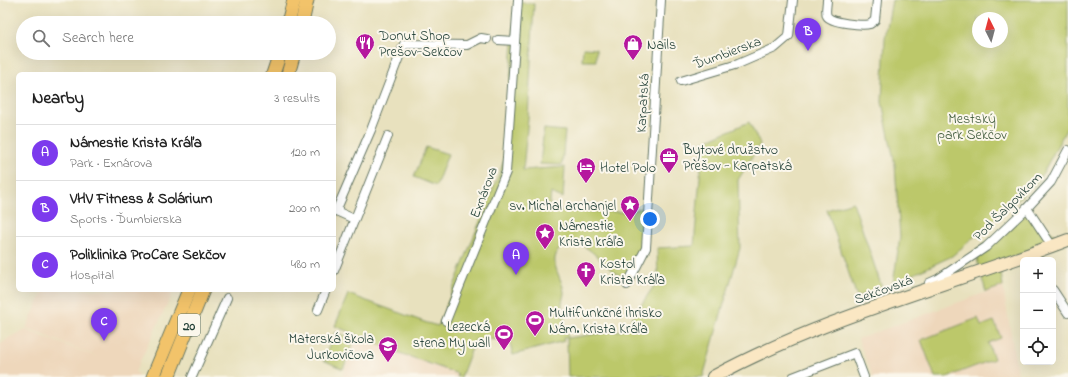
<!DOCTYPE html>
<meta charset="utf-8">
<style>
:root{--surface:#fff;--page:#f6f6f6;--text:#222;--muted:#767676;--line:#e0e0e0;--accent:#7c3aed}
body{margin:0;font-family:"Indie Flower",sans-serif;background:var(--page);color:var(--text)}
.controls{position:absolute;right:12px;bottom:12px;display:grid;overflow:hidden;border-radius:6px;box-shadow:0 4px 16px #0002}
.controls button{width:36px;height:36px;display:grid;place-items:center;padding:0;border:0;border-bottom:1px solid var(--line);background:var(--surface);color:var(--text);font:20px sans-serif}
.compass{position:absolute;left:972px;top:12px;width:36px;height:36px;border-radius:50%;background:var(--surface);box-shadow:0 4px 16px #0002;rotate:354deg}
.you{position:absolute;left:650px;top:219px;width:14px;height:14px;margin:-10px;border:3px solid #fff;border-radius:50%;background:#1a73e8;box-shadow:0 0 0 6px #1a73e833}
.badge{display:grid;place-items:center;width:26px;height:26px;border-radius:50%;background:var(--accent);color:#fff;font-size:13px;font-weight:700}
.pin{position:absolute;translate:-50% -33px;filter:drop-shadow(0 1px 2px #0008)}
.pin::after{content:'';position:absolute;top:21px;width:14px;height:12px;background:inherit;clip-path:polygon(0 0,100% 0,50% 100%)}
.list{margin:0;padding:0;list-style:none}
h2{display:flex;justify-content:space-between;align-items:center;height:52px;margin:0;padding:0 16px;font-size:17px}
h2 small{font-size:13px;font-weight:400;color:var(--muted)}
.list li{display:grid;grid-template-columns:26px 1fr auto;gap:12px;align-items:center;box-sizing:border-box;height:56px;padding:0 16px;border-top:1px solid var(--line)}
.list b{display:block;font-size:15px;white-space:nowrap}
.list p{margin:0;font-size:13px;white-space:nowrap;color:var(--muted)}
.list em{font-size:13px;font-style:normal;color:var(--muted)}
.icon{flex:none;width:22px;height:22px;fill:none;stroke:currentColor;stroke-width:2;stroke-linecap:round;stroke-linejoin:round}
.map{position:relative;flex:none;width:1068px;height:377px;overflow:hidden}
.search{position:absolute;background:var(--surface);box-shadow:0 4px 16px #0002;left:16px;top:16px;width:320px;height:44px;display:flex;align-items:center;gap:10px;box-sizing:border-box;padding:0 14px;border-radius:22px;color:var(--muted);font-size:15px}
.panel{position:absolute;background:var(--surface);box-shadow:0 4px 16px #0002;left:16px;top:72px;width:320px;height:220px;border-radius:6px}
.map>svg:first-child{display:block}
.built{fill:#eed7bb}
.green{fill:#bcc86a;stroke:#6e824f;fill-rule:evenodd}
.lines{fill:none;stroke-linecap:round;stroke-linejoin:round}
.street-casing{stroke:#657664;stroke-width:10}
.secondary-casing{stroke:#657664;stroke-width:14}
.primary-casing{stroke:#657664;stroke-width:15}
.street{stroke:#fff;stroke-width:8}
.secondary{stroke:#fae7c3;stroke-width:12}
.primary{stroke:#f2c36a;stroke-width:13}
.labels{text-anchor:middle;stroke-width:4;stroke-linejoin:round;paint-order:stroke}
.shield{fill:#fbf7ec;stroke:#61756b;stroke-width:1}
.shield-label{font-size:13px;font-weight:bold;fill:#1f3d34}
.poi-label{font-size:14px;fill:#1f3d34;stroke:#fbf7ec;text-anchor:start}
.street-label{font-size:14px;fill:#1f3d34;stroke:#fbf7ec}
.park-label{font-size:14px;fill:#466042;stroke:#fbf7ec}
</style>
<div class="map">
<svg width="1068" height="377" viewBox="0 0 1068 377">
<rect width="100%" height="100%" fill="#fbf7ec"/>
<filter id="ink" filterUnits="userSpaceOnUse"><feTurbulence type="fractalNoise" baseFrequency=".025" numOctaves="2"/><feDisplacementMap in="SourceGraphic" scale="8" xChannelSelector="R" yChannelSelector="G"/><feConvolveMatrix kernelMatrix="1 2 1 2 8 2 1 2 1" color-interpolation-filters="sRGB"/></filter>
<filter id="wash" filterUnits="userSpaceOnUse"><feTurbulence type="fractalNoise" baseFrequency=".012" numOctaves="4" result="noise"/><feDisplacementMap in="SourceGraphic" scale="16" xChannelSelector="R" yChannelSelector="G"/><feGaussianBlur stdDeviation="0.9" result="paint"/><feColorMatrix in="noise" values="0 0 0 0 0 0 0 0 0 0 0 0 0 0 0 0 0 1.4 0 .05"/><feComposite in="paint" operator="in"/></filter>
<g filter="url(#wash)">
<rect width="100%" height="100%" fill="#e8e1be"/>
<!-- built -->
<g class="built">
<polygon points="1003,286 1018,377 873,377 858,339"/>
<polygon points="44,290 174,290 135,372 139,374 138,377 0,377 0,345 10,337 26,330 110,362 26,328"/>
<polygon points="358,336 397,352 458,374 457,377 342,377"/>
</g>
<!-- green -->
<g class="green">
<path d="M892 0H1068V126L1038 182 952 256 893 284 900 237 895 165 882 102 885 38ZM978 18H1002V42H978Z"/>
<path d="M516 2 534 4 528 118 523 170 565 167 563 198 551 193 549 210 623 212 648 207 645 246 642 244 625 279C619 275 613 271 607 266 599 259 591 249 581 245 576 242 568 242 563 246 545 260 562 276 564 292 564 296 562 300 562 304 562 315 566 327 568 338L624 330 658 280 657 248 694 246 703 142 749 122 760 144 738 180 740 248 703 377H568L567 338H563L564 341 513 355 509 339 475 340 461 377H457L458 374 397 352 335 326 348 294 427 323 438 326 504 161Z"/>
<polygon points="583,48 596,49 596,61 582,61"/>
<polygon points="544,129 565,131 562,165 540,164"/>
<polygon points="426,147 448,154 436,186 414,177"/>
<polygon points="853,202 882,288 857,297 827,210"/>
<polygon points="1026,208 1035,219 1062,241 999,261 1003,286 986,292 978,264 976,251"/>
<polygon points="978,318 981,326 994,321 1001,338 988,343 994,359 947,377 935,377 921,340"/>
<polygon points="335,332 355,339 343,369 323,360"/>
</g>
</g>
<g filter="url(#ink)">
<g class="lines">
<defs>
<g id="street">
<path d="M827 0C827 4 825 12 827 16 831 23 863 26 870 24 872 23 874 21 875 20L877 0"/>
<polyline points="498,40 515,41"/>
<polyline points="681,81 738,64 775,48 789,36 793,0"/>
<polyline points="1027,208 1052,246"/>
<polyline points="334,210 354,219"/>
<polyline points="336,211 371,130 404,44 467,45 481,38 487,39"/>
<polyline points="334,271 388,136"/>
<polyline points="929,283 938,279 986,247 1027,208 1051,182 1068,150"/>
<polyline points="627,285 646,248 661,0"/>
<polyline points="1053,290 1068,313"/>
<polyline points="318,310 326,290"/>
<polyline points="446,321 457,293 506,172 518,0"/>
<polyline points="192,377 227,298"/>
<polyline points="793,377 855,353 864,377"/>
</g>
<path id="secondary" d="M713 377C825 316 950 285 1068 240"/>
<g id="primary">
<polyline points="288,23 294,0"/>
<polyline points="302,23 307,0"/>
<polyline points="273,74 280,53"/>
<polyline points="288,74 294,53"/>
<polyline points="153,377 189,290"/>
<polyline points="168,377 203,290"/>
</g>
</defs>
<!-- street casing -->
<use href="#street" class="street-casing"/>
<!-- secondary casing -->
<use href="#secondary" class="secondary-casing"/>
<!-- primary casing -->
<use href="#primary" class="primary-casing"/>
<!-- street -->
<use href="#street" class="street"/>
<!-- secondary -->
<use href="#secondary" class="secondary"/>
<!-- primary -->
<use href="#primary" class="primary"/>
</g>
</g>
<!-- icons -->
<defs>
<symbol id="restaurant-pin" viewBox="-11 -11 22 30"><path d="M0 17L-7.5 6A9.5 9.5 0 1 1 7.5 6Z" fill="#b5179e" stroke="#fbf7ec"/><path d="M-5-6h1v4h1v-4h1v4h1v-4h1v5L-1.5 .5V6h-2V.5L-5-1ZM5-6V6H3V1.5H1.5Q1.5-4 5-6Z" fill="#fff"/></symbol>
<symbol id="shop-pin" viewBox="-11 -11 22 30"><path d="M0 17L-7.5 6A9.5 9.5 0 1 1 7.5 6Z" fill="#b5179e" stroke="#fbf7ec"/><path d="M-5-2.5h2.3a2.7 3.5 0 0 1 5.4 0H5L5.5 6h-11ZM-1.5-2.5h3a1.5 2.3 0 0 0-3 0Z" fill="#fff"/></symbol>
<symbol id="office-pin" viewBox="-11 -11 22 30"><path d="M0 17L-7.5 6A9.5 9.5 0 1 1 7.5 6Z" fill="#b5179e" stroke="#fbf7ec"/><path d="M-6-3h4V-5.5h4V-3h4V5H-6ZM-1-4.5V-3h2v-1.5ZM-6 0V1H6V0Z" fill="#fff"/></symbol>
<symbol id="hotel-pin" viewBox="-11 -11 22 30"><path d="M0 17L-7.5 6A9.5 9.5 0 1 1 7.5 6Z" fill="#b5179e" stroke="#fbf7ec"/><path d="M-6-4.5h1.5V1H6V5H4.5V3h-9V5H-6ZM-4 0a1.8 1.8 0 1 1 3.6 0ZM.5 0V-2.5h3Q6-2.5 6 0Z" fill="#fff"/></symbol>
<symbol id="sight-pin" viewBox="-11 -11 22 30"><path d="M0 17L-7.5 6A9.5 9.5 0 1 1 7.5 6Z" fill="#b5179e" stroke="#fbf7ec"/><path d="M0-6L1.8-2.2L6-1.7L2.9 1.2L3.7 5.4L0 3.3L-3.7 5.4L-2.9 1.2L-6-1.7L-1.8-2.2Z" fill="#fff"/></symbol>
<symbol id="church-pin" viewBox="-11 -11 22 30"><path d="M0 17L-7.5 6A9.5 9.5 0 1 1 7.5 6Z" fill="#b5179e" stroke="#fbf7ec"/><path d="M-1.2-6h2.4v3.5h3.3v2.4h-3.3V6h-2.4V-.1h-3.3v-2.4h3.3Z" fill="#fff"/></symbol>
<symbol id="stadium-pin" viewBox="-11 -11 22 30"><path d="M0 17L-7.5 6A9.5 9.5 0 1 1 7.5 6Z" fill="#b5179e" stroke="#fbf7ec"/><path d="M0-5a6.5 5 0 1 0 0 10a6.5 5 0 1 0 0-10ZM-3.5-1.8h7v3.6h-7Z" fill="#fff"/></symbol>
<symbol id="school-pin" viewBox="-11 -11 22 30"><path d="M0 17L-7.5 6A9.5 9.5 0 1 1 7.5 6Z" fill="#b5179e" stroke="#fbf7ec"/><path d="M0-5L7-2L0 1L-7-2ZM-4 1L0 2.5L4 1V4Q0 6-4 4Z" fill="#fff"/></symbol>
</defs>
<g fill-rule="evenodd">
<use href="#restaurant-pin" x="354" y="32" width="22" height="30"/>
<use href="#shop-pin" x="622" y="33" width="22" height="30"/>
<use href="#office-pin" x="658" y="146" width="22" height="30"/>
<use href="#hotel-pin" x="575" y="156" width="22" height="30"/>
<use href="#sight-pin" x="619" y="194" width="22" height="30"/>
<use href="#sight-pin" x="534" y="222" width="22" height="30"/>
<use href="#church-pin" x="575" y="260" width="22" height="30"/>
<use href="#stadium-pin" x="524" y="309" width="22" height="30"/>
<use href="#stadium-pin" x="493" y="323" width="22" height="30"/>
<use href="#school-pin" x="377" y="335" width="22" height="30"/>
</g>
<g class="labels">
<!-- shield labels -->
<rect class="shield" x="178" y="314" width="22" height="22" rx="3"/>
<g class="shield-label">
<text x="189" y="330">20</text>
</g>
<!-- poi labels -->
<g class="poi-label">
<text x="379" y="40">Donut Shop<tspan x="379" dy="16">Prešov-Sekčov</tspan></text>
<text x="647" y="49">Nails</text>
<text x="683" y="154">Bytové družstvo<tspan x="683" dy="16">Prešov - Karpatská</tspan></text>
<text x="600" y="172">Hotel Polo</text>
<text x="616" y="210" text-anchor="end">sv. Michal archanjel</text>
<text x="559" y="230">Námestie<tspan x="559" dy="16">Krista kráľa</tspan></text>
<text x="600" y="268">Kostol<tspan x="600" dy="16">Krista Kráľa</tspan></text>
<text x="549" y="317">Multifunkčné ihrisko<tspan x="549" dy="16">Nám. Krista Kráľa</tspan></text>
<text x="490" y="331" text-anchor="end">Lezecká<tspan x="490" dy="16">stena My wall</tspan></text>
<text x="374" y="343" text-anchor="end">Materská škola<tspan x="374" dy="16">Jurkovičova</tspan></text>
</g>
<!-- street labels -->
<g class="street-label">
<text transform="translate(727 52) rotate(-20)" y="5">Ďumbierska</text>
<text transform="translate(642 103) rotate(-87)" y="5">Karpatská</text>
<text transform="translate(483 192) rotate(-69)" y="5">Exnárova</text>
<text transform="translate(1007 206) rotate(-45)" y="5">Pod Šalgovíkom</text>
<text transform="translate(883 289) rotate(-20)" y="5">Sekčovská</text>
</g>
<!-- park labels -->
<g class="park-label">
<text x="972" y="123">Mestský<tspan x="972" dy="16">park Sekčov</tspan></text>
</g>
</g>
</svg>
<div class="controls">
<button>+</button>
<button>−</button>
<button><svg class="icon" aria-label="locate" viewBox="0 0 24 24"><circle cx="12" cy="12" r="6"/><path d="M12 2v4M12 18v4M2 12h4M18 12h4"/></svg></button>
</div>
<svg class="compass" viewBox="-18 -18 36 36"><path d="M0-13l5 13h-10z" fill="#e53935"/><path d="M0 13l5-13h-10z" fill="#767676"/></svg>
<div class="you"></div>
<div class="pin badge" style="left:516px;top:275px">A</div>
<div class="pin badge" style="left:808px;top:51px">B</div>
<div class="pin badge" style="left:104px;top:341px">C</div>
<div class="search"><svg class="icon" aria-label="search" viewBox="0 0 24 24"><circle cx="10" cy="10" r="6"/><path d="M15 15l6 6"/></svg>Search here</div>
<section class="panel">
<h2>Nearby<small>3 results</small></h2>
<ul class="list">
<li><span class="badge">A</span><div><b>Námestie Krista Kráľa</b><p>Park · Exnárova</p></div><em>120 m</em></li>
<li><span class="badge">B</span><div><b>VHV Fitness &amp; Solárium</b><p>Sports · Ďumbierska</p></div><em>200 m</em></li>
<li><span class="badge">C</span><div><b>Poliklinika ProCare Sekčov</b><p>Hospital</p></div><em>480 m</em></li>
</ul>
</section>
</div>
